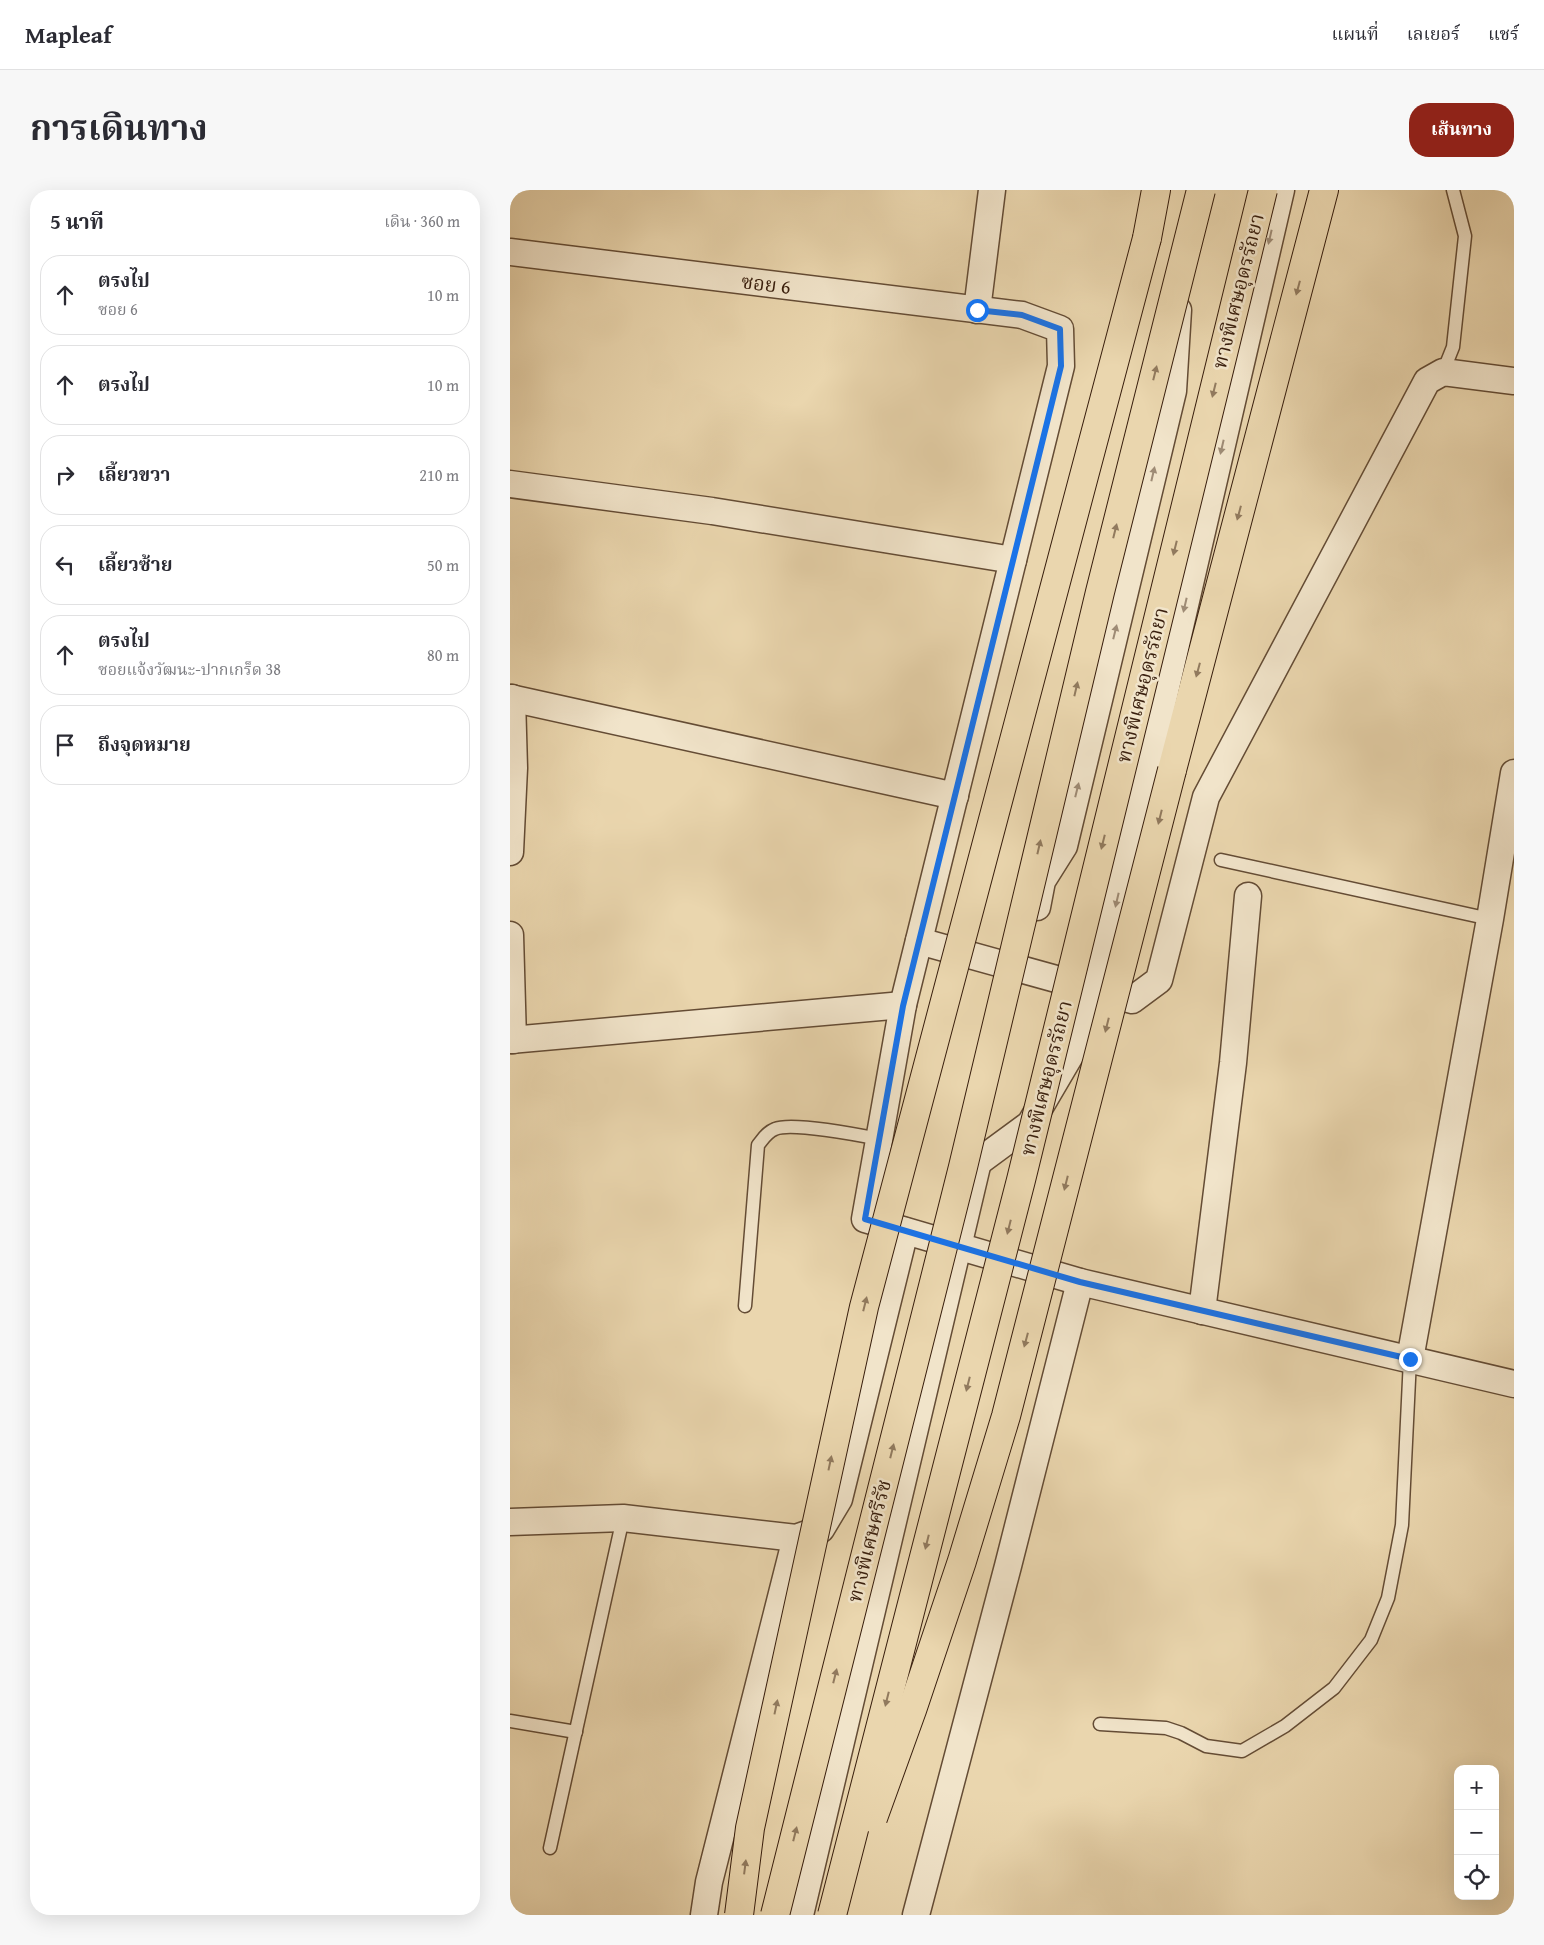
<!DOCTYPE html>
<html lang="th">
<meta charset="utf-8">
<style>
:root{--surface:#fff;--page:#f7f7f7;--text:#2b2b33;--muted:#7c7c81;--line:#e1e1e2;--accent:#8f2418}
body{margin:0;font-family:"Gentium Book Plus","Noto Serif Thai",serif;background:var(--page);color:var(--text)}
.controls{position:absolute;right:15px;bottom:15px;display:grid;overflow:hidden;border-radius:10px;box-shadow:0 5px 20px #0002}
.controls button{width:45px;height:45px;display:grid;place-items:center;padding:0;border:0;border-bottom:1px solid var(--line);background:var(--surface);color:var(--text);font:25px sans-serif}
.stop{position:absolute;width:15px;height:15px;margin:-11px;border:4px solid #1a73e8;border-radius:50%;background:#fff}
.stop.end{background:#1a73e8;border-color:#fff;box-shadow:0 1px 5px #0008}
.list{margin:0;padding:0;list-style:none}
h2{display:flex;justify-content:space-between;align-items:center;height:65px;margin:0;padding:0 20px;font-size:21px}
h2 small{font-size:16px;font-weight:400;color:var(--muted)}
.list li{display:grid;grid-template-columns:32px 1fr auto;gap:15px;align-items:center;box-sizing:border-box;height:80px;margin:0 10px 10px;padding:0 10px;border:1px solid var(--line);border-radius:20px}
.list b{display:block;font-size:19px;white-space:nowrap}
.list p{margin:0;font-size:16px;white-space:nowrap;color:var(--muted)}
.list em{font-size:16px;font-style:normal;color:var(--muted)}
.icon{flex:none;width:28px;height:28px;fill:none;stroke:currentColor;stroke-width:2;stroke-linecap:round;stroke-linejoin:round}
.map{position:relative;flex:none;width:1004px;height:1725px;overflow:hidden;border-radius:20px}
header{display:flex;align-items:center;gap:30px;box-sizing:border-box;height:70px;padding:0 25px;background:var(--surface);border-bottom:1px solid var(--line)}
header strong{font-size:24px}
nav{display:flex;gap:28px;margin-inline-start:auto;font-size:18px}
.intro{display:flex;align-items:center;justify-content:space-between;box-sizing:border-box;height:120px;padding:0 30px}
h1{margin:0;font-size:35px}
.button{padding:12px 22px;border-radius:20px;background:var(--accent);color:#fff;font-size:18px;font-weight:700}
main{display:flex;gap:30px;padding:0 30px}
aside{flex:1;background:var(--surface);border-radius:20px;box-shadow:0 5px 20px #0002}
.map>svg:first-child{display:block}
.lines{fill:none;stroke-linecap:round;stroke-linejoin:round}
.lane-casing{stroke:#644c35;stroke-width:15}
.street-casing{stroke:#644c35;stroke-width:29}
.highway-casing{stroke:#381e0d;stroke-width:30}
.lane{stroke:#f1e4ca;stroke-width:12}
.street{stroke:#f1e4ca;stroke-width:26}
.highway{stroke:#ead6ae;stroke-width:28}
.highway-bridge-casing{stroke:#381e0d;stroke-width:30;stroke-linecap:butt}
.highway-bridge{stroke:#ead6ae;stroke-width:28}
.oneway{fill:#9e8b75}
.oneway2{fill:#917a5e}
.route{stroke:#1a73e8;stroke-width:6}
.labels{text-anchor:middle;stroke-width:5;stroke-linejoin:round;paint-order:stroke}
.street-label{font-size:20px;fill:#381e0d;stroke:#f1e4ca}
</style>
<header>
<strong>Mapleaf</strong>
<nav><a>แผนที่</a><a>เลเยอร์</a><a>แชร์</a></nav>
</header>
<div class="intro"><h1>การเดินทาง</h1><a class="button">เส้นทาง</a></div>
<main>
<aside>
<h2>5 นาที<small>เดิน · 360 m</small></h2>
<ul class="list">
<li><svg class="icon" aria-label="ahead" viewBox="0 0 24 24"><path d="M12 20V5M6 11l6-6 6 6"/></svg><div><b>ตรงไป</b><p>ซอย 6</p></div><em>10 m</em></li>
<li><svg class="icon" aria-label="ahead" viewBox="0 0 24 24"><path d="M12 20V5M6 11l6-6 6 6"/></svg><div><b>ตรงไป</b></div><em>10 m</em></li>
<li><svg class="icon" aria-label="right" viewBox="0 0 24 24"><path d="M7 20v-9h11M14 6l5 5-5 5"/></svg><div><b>เลี้ยวขวา</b></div><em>210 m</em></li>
<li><svg class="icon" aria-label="left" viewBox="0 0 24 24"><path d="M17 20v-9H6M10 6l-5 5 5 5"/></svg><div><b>เลี้ยวซ้าย</b></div><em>50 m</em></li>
<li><svg class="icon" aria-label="ahead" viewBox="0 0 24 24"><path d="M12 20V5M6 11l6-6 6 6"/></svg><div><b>ตรงไป</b><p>ซอยแจ้งวัฒนะ-ปากเกร็ด 38</p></div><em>80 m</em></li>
<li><svg class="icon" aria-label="arrive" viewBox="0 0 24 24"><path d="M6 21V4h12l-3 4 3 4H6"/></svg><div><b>ถึงจุดหมาย</b></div></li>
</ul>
</aside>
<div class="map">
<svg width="1004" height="1725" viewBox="0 0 1004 1725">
<rect width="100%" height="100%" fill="#ead6ae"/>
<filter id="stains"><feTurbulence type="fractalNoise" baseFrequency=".004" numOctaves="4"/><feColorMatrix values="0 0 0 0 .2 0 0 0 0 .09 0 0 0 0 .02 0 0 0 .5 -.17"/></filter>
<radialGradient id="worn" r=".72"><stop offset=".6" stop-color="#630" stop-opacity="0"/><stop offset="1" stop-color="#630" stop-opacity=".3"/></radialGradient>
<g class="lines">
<defs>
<g id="lane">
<polyline points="933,182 943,157 955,46 943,0"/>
<polyline points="711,670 980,729"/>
<path d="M235 1116 248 955C253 949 257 942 265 939 281 932 349 945 369 949"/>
<polyline points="0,1531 66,1542"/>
<polyline points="590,1534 656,1538 671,1543 696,1556 732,1561 775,1536 824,1498 861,1450 878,1408 892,1335 900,1169"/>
<polyline points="40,1658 113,1328"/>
</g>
<g id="street">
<polyline points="0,62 512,125 550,139 551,176 393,815 355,1029 570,1092 1004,1194"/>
<polyline points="467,120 482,0"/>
<polyline points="0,294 202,321 503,370"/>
<polyline points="0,508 445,606"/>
<polyline points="0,662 4,578 2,508"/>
<polyline points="527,717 532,691 554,656 663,201 668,120"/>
<polyline points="0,745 3,850"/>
<polyline points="409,751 622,810 649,790 696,607 917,191 933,182 1004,191"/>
<polyline points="0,850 393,815"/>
<polyline points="467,973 520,934 574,842 586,800 771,0"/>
<polyline points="692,1121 723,873 738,706"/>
<polyline points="900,1169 980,729 1004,583"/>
<polyline points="0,1332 113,1328 286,1348 311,1339 329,1309 395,1041"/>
<polyline points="194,1725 199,1692 286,1348"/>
<polyline points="290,1725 467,976"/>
<polyline points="406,1725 498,1376 570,1092"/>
</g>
<g id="highway">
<polyline points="637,48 646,0"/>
<polyline points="662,580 814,0"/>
</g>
</defs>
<!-- lane casing -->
<use href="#lane" class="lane-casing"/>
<!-- street casing -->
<use href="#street" class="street-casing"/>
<!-- highway casing -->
<use href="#highway" class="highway-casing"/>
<!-- lane -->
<use href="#lane" class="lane"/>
<!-- street -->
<use href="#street" class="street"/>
<!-- highway -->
<use href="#highway" class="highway"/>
<defs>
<g id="highway-bridge">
<polyline points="363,1628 402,1520 452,1371 496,1226 662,580"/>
<polyline points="229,1725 240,1638 354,1117 637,48"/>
<polyline points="265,1725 453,977 590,402 691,0"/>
<polyline points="322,1725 511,990 753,0"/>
</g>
</defs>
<!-- highway-bridge casing -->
<use href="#highway-bridge" class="highway-bridge-casing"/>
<!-- highway-bridge -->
<use href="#highway-bridge" class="highway-bridge"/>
</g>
<!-- one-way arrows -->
<defs><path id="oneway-solid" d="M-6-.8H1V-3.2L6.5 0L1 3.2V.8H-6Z" transform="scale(1.25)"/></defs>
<g class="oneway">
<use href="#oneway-solid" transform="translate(760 47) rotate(103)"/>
<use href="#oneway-solid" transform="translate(712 257) rotate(103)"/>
<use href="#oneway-solid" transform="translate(643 284) rotate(-77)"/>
<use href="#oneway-solid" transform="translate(675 415) rotate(103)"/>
<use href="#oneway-solid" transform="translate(605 442) rotate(-76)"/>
<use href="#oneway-solid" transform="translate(567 600) rotate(-76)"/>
<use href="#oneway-solid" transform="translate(607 710) rotate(103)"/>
</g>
<g class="oneway2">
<use href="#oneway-solid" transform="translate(788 98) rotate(105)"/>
<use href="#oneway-solid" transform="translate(645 183) rotate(-76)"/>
<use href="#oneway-solid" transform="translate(704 200) rotate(104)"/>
<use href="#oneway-solid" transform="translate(729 323) rotate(105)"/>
<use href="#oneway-solid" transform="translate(605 341) rotate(-76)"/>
<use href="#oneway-solid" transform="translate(665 358) rotate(104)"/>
<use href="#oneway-solid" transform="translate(688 480) rotate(105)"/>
<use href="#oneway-solid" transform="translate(566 499) rotate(-77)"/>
<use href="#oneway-solid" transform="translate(650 627) rotate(104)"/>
<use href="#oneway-solid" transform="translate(593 652) rotate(104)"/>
<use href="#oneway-solid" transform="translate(529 657) rotate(-77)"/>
<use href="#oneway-solid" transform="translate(597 835) rotate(104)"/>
<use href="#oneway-solid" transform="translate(556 993) rotate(104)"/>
<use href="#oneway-solid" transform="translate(499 1037) rotate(104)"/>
<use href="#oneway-solid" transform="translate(355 1114) rotate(-76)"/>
<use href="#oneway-solid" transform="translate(516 1150) rotate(105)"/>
<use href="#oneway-solid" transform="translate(458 1194) rotate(104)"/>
<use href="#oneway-solid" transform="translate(382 1261) rotate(-76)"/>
<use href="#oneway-solid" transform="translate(320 1273) rotate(-78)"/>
<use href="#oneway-solid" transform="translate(417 1352) rotate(104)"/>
<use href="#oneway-solid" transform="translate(325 1486) rotate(-76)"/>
<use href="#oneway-solid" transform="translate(377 1509) rotate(104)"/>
<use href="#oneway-solid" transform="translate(266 1517) rotate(-78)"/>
<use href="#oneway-solid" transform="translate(285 1644) rotate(-76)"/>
<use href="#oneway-solid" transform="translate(235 1677) rotate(-83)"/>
</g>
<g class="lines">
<!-- route -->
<polyline class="route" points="467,120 512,125 550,139 551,176 393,816 355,1029 570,1092 900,1169"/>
</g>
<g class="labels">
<!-- street labels -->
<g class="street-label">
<text transform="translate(256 94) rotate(7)" y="7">ซอย 6</text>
<text transform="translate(728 101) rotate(-76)" y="7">ทางพิเศษอุดรรัถยา</text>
<text transform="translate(632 495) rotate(-76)" y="7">ทางพิเศษอุดรรัถยา</text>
<text transform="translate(536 888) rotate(-76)" y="7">ทางพิเศษอุดรรัถยา</text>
<text transform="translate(359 1351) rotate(-76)" y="7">ทางพิเศษศรีรัช</text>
</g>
</g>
<rect width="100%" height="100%" filter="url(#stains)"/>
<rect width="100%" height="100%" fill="url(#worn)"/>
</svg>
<div class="controls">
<button>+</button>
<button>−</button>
<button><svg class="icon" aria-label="locate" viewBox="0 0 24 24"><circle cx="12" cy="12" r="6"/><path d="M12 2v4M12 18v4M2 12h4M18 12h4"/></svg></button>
</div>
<div class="stop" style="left:467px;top:120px"></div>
<div class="stop end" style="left:900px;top:1169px"></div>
</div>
</main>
